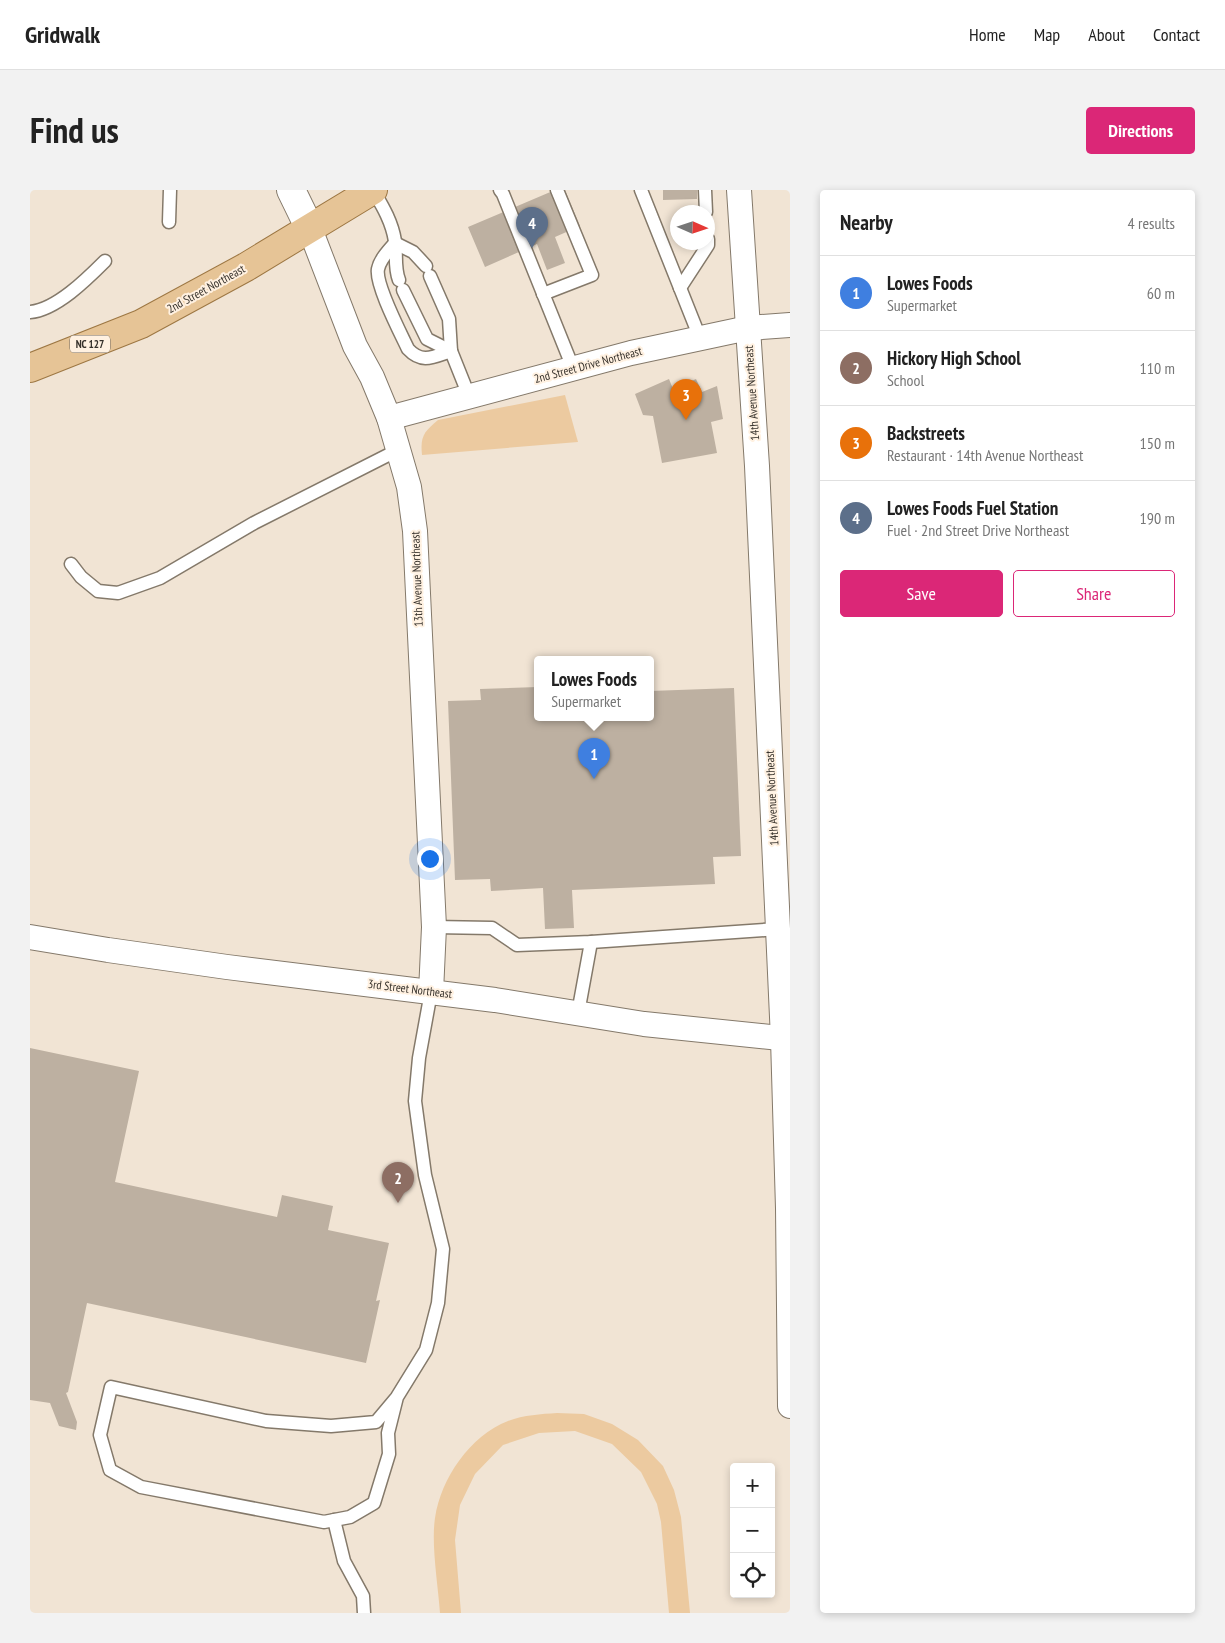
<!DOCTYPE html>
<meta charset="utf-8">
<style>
:root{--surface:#fff;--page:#f2f2f2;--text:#222;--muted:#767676;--line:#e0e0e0;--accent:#db2777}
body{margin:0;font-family:"PT Sans Narrow",sans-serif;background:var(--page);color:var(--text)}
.controls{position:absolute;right:15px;bottom:15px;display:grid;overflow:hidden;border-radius:5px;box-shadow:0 2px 8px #0003}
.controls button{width:45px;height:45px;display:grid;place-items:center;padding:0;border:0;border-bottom:1px solid var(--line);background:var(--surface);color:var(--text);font:25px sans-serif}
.compass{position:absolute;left:640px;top:15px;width:45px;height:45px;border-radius:50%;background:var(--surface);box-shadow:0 2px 8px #0003;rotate:93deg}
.you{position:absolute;left:399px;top:668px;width:18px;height:18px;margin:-12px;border:4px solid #fff;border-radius:50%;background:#1a73e8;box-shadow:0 0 0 8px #1a73e833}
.badge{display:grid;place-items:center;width:32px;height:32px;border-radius:50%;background:var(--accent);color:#fff;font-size:16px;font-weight:700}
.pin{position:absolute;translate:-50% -41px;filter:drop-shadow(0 1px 2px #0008)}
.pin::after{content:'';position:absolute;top:26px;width:18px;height:15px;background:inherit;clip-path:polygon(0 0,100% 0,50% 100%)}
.popup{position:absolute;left:504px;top:466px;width:120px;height:65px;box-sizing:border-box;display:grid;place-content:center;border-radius:5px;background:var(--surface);filter:drop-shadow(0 1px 4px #0005);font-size:16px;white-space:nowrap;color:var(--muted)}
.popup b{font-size:19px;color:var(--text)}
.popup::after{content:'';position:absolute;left:50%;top:100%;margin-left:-10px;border:10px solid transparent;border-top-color:var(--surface)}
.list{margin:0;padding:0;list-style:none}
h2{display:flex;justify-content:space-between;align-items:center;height:65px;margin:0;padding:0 20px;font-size:21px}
h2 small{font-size:16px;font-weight:400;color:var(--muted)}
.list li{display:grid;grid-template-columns:32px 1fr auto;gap:15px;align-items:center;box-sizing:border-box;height:75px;padding:0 20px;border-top:1px solid var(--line)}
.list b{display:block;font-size:19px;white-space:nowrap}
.list p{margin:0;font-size:16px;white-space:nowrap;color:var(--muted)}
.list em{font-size:16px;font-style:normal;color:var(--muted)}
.actions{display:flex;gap:10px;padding:15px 20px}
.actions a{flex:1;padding:11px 0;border:1px solid var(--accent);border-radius:5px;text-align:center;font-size:18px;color:var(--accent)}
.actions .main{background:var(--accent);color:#fff}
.icon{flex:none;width:28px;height:28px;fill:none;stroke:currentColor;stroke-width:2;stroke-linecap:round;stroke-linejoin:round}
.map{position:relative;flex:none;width:760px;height:1423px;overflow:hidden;border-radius:5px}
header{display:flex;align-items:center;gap:30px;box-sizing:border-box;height:70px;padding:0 25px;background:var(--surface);border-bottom:1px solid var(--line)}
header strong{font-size:24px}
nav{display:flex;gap:28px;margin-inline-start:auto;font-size:18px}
.intro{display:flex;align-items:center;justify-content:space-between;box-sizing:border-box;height:120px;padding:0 30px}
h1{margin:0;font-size:35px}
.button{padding:12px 22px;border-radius:5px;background:var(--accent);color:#fff;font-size:18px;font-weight:700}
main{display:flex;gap:30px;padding:0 30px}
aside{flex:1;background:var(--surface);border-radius:5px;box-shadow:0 2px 8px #0003}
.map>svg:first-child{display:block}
.green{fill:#eccaa0}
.building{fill:#bdb0a1}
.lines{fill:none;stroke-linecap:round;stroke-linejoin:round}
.lane-casing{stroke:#84796a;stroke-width:15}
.street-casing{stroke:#84796a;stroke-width:26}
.secondary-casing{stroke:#84796a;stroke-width:30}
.primary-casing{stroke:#9d7743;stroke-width:30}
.lane{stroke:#fff;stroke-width:12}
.street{stroke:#fff;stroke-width:24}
.secondary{stroke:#fff;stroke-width:28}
.primary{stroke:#e6c496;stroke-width:28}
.labels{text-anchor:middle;stroke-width:4;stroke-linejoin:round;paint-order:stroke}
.shield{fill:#fff1e1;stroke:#726b62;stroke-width:1}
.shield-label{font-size:11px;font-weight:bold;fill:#36312b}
.street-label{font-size:12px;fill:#36312b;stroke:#fff1e1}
</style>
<header>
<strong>Gridwalk</strong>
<nav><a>Home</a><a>Map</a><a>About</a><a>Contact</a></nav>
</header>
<div class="intro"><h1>Find us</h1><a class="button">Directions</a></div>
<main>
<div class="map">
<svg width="760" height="1423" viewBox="0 0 760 1423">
<rect width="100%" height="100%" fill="#f1e4d4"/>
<!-- green -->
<g class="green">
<path d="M535 205 548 252 392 265C390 246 394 242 408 230Z"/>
<path d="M527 1223 554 1224 582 1234 608 1250 633 1276 644 1300 651 1327 660 1423H639L631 1332 627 1314 611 1282 582 1254 545 1241 509 1243 473 1255 445 1284 430 1315 425 1350 431 1423H410C408 1394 401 1355 405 1328 411 1288 440 1246 478 1231 494 1225 511 1224 527 1223Z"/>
</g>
<!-- building -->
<g class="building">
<polygon points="525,0 535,0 550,36 525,47 535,73 517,80 507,54 455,77 438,37"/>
<polygon points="633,0 667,0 667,9 633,10"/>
<polygon points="639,189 643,199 666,189 672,202 687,196 693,229 681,232 687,263 632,273 623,226 613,225 605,204"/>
<polygon points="508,497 508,528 620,528 620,501 704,498 711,666 683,667 685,694 542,700 544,738 515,739 513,698 461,701 460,689 425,690 418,511 451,510 450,499"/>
<polygon points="0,858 109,881 85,992 247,1027 252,1005 303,1016 298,1040 359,1053 346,1111 350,1110 336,1173 57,1113 38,1202 36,1203 47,1232 46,1240 29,1236 20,1213 0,1210"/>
</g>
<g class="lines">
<defs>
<g id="lane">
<path d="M343 0C353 17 362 32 365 51 367 65 364 77 369 90"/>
<polyline points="470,0 473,4 543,178"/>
<polyline points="611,0 670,148"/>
<polyline points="675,0 676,22"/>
<polyline points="139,32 140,0"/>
<path d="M365 53C359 60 350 69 348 79 345 94 370 142 378 159 392 174 403 167 421 161"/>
<polyline points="365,53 383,62 396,76"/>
<polyline points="400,86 419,129 421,161 439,206"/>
<polyline points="650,98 678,55 678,49"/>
<polyline points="373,100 397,149 421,161"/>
<polyline points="513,104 562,85 527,0"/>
<path d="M0 122C26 120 57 89 75 71"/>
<polyline points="41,374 51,387 68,401 88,403 130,388 224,333 368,260"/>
<polyline points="404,737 462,738 487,755 561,752 748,739"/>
<polyline points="548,823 561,752"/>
<polyline points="367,1207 358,1243 359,1264 344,1313 320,1327 294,1332 111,1297 80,1280 70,1245 81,1197 236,1231 301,1236 346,1232 367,1207 396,1160 408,1113 413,1059 395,985 385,911 389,868 401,802"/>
<polyline points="304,1330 314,1371 333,1406 334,1423"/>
</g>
<g id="street">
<polyline points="709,0 727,276 753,849 758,1018 760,1216"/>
<polyline points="280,39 325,156 342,187 359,228 379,297 385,341 404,737 401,802"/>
<polyline points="359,228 601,163 718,138 760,135"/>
<polyline points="0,747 78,760 197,777 465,810 614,834 760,849"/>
</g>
<polyline id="secondary" points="261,0 280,39"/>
<polyline id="primary" points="0,178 111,134 216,77 343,0"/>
</defs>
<!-- lane casing -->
<use href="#lane" class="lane-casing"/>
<!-- street casing -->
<use href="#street" class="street-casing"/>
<!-- secondary casing -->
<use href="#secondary" class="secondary-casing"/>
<!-- primary casing -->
<use href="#primary" class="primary-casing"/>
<!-- lane -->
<use href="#lane" class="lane"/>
<!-- street -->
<use href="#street" class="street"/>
<!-- secondary -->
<use href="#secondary" class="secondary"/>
<!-- primary -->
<use href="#primary" class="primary"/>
</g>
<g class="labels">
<!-- shield labels -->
<rect class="shield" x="40" y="145.5" width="40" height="17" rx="4"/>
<g class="shield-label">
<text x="60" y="158">NC 127</text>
</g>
<!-- street labels -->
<g class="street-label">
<text transform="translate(176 99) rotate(-29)" y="4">2nd Street Northeast</text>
<text transform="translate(558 175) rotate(-15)" y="4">2nd Street Drive Northeast</text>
<text transform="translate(722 203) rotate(-94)" y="4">14th Avenue Northeast</text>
<text transform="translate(387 389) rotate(-92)" y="4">13th Avenue Northeast</text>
<text transform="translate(742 608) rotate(-93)" y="4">14th Avenue Northeast</text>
<text transform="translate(380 799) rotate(7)" y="4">3rd Street Northeast</text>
</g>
</g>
</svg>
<div class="controls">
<button>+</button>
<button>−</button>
<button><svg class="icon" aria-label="locate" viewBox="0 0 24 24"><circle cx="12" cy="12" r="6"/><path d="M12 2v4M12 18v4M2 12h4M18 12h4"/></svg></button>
</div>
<svg class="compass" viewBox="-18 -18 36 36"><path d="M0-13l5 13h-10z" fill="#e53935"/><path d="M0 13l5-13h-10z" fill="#767676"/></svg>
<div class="you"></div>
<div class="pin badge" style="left:564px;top:589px;background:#3f7fe0">1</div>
<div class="popup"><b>Lowes Foods</b>Supermarket</div>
<div class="pin badge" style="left:368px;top:1013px;background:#8d6e63">2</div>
<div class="pin badge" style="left:656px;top:230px;background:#e8710a">3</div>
<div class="pin badge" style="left:502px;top:58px;background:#5c6f8a">4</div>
</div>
<aside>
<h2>Nearby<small>4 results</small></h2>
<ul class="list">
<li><span class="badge" style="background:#3f7fe0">1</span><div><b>Lowes Foods</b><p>Supermarket</p></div><em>60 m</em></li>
<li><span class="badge" style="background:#8d6e63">2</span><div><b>Hickory High School</b><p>School</p></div><em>110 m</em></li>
<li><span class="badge" style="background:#e8710a">3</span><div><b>Backstreets</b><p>Restaurant · 14th Avenue Northeast</p></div><em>150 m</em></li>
<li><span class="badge" style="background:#5c6f8a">4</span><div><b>Lowes Foods Fuel Station</b><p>Fuel · 2nd Street Drive Northeast</p></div><em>190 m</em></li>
</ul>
<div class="actions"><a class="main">Save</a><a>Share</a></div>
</aside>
</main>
